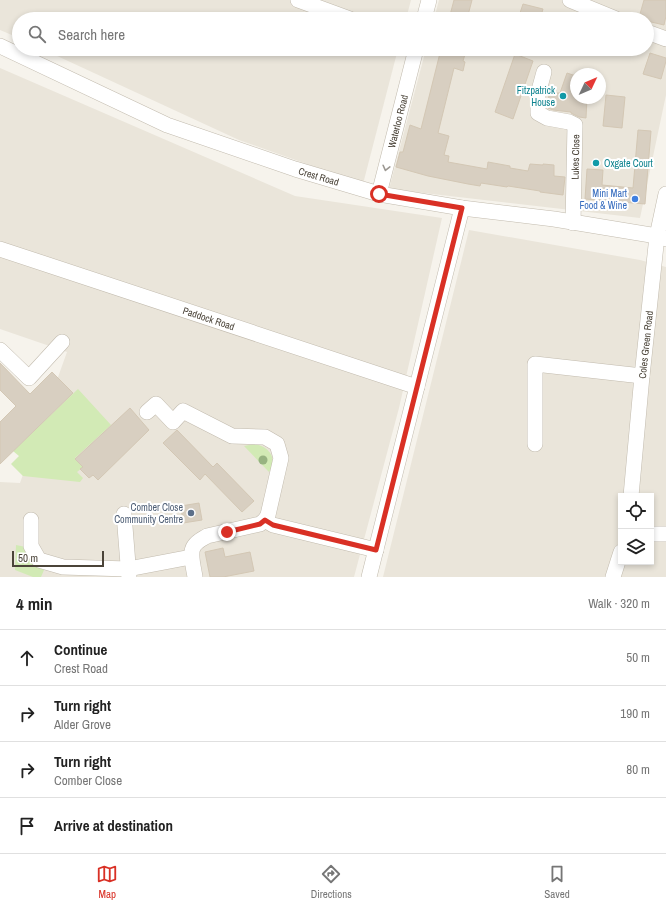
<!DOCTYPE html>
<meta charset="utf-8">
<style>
:root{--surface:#fff;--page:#f6f6f6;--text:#222;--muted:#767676;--line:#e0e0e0;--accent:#d93025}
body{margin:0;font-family:"Archivo Narrow",sans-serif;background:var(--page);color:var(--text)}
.controls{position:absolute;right:12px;bottom:12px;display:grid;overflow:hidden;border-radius:0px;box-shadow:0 2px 6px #0003}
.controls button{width:36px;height:36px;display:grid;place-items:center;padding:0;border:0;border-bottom:1px solid var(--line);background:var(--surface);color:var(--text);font:20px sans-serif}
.compass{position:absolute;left:570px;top:68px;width:36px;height:36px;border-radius:50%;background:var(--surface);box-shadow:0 2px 6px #0003;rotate:46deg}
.scale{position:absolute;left:12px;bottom:10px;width:92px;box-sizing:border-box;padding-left:4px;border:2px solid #4b4439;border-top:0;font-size:11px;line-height:14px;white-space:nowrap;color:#4b4439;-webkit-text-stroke:3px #fff;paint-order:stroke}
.stop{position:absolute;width:12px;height:12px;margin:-9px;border:3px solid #d93025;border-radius:50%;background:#fff}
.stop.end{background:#d93025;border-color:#fff;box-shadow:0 1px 4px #0008}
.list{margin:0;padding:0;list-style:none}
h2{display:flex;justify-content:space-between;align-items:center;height:52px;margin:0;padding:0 16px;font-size:17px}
h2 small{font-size:13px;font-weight:400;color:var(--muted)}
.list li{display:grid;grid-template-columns:26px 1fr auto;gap:12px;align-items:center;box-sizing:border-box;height:56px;padding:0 16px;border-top:1px solid var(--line)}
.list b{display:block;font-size:15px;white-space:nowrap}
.list p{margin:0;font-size:13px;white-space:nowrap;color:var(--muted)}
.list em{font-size:13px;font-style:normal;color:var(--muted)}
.icon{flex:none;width:22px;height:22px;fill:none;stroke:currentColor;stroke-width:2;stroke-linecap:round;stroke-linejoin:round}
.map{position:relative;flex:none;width:666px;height:577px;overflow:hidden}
.search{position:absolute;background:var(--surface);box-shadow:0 2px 6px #0003;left:12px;right:12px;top:12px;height:44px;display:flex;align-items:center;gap:10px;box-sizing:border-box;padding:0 14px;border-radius:22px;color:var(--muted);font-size:15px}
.sheet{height:276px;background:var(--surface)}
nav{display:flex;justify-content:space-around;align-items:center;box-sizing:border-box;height:56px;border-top:1px solid var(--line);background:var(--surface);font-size:11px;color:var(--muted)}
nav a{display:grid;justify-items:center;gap:2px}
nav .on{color:var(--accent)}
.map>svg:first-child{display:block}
.residential{fill:#eae5da;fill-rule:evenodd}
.green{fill:#d2eab5}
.building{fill:#d8cfc1;stroke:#d3c7b4}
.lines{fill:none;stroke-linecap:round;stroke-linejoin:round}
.minor-casing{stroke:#c2bbae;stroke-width:16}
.minor{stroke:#fff;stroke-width:15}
.tree{fill:#97b381}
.oneway{stroke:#9c9892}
.route{stroke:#d93025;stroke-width:5}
.culture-dot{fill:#0f9aa8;stroke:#fff;stroke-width:1.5}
.shop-dot{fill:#3f7fe0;stroke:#fff;stroke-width:1.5}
.service-dot{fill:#5c6f8a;stroke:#fff;stroke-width:1.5}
.labels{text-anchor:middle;stroke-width:4;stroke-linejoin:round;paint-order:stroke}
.culture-label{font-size:10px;fill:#0d838f;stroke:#fff;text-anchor:end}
.street-label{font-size:10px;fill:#4b4439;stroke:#fff}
.shop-label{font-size:10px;fill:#366cbe;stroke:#fff;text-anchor:end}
.service-label{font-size:10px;fill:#4e5e75;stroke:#fff;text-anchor:end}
</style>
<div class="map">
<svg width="666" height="577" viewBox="0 0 666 577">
<rect width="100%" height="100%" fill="#f6f3ec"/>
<!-- residential -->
<g class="residential">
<polygon points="0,0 411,0 406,19 19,19 19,38 0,30"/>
<path d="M439 0H666V95L640 218 389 189 426 49H647V19H434ZM576 74H600V98H576Z"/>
<polygon points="42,49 398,49 363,184 239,140"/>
<polygon points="0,68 295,196 442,218 399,408 354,577 0,577 0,482 20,483 67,352 0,329"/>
<path d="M469 230 640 260 666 267V577H383ZM621 496H651V562H621Z"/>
</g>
<!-- green -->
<g class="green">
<polygon points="78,389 111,425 75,458 83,467 77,472 83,478 80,482 23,476 11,464 19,456 13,451"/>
<path d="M254 444C269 446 278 458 269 472L244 446Z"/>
<path d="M16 545 26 547C26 559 33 566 44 570L41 577H33L15 570Z"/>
</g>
<!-- building -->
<g class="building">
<polygon points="454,0 472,0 467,19 449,19"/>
<polygon points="644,0 666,0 666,16 664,25 647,21 647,19 643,19 644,15 640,14"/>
<polygon points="523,4 543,9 540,19 518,19"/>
<polygon points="441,49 459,49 466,51 463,61 465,62 463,71 454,68 438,133 449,136 444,155 449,156 448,162 487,169 488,162 510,166 510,168 528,171 530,164 543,165 543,164 554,165 554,176 565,177 563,195 540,192 540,191 508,186 507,187 481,183 480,186 468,184 428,176 396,167 400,152 403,152 410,125 421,129"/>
<polygon points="650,53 666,58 666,61 661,79 643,74"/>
<polygon points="515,54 533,61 513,119 495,112"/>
<polygon points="567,73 576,76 576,98 587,98 586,118 579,117 571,113 571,112 553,110 548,108 549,93 560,93"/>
<polygon points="606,95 625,97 622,128 603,126"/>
<polygon points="638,130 651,131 645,204 585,199 587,169 603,170 602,185 633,188"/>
<polygon points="0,363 30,394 52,372 73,393 0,464 0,422 16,406 0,390"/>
<polygon points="130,408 149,430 98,480 93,475 89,478 80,469 83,467 75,459"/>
<polygon points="177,430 213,467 217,463 254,501 242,512 205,474 200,480 163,443"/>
<polygon points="199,503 202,520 183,523 181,506"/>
<polygon points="223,548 225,557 250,552 254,571 223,577 210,577 205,552"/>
</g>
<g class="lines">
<defs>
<g id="minor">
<polyline points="298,0 350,19"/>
<polyline points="570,0 616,19"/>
<polyline points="424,19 429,0"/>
<polyline points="647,32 666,39"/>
<path id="s1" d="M0 46 167 125 295 169 379 194 462 208 554 219 657 236 666 239"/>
<polyline points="544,72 538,94 538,113 547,118 569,122 575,125 573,223"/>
<path id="s2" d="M379 194 416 49"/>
<path id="s3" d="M0 249 417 387"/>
<polyline points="0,350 29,378 62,342"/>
<polyline points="147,412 156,404 173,422 183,411 232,436 265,437 277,444 281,458 268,515 265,520"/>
<polyline points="535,444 535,364 642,376"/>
<path id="s4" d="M631 496 642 376 657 236 666 194"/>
<polyline points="124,514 129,577"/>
<polyline points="31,520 31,546 39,560 63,567 128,569 191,557"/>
<polyline points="651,534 666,534"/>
<path d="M195 577C194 569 189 553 194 546 197 541 202 539 207 536L260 524 265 520 273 525 376 550"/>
<polyline points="369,577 462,208"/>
<polyline points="613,577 621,552"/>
</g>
</defs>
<!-- minor casing -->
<use href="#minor" class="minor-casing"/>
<!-- minor -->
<use href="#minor" class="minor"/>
</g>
<!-- trees -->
<circle class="tree" cx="263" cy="460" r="4.5"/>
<!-- one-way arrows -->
<defs><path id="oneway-chevron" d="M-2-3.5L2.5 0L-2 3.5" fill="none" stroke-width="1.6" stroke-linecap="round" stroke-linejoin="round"/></defs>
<use class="oneway" href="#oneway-chevron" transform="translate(386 168) rotate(104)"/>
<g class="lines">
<!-- route -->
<polyline class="route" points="227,532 260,524 265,520 273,525 376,550 462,208 379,194"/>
</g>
<!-- markers -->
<g class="culture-dot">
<circle cx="563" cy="96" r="4"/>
<circle cx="596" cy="163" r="4"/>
</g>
<circle class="shop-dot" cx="635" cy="199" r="4"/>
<circle class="service-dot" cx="191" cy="513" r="4"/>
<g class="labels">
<!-- culture labels -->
<g class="culture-label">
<text x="555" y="94">Fitzpatrick<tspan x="555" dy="12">House</tspan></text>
<text x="604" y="167" text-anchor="start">Oxgate Court</text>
</g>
<!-- street labels -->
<g class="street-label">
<text dy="4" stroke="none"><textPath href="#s2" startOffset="75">Waterloo Road</textPath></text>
<text transform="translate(575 157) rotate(-89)" y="4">Lukes Close</text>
<text dy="4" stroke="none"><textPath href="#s1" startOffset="345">Crest Road</textPath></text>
<text dy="4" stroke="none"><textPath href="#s3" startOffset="220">Paddock Road</textPath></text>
<text dy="4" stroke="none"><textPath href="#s4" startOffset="152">Coles Green Road</textPath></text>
</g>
<!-- shop labels -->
<g class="shop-label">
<text x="627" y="197">Mini Mart<tspan x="627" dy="12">Food &amp; Wine</tspan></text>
</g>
<!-- service labels -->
<g class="service-label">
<text x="183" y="511">Comber Close<tspan x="183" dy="12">Community Centre</tspan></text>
</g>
</g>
</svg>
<div class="controls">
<button><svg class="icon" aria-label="locate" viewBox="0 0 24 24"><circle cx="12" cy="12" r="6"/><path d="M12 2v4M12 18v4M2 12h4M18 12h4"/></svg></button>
<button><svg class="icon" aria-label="layers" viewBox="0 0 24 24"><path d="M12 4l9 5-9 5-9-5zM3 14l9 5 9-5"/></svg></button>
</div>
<svg class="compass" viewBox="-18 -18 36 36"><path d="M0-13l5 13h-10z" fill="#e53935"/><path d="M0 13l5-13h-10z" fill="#767676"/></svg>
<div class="scale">50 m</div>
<div class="stop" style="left:379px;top:194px"></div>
<div class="stop end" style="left:227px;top:532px"></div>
<div class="search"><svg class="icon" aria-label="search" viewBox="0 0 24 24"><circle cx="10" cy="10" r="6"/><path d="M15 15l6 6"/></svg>Search here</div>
</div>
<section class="sheet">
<h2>4 min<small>Walk · 320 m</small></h2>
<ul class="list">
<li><svg class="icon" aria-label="ahead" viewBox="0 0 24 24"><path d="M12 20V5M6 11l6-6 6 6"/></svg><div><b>Continue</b><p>Crest Road</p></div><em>50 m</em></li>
<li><svg class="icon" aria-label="right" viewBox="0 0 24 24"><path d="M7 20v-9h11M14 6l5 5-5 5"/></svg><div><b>Turn right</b><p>Alder Grove</p></div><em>190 m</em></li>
<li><svg class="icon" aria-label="right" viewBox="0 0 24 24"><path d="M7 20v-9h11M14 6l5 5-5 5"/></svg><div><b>Turn right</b><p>Comber Close</p></div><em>80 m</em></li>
<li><svg class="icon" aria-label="arrive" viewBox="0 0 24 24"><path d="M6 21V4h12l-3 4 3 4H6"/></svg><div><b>Arrive at destination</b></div></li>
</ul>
</section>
<nav>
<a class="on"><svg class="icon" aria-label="map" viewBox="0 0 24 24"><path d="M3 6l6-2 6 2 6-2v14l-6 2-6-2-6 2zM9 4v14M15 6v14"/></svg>Map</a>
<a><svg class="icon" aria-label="directions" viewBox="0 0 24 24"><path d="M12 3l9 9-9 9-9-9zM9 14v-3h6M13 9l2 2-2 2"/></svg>Directions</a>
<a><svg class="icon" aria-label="saved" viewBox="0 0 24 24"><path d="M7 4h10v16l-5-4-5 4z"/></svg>Saved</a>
</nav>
